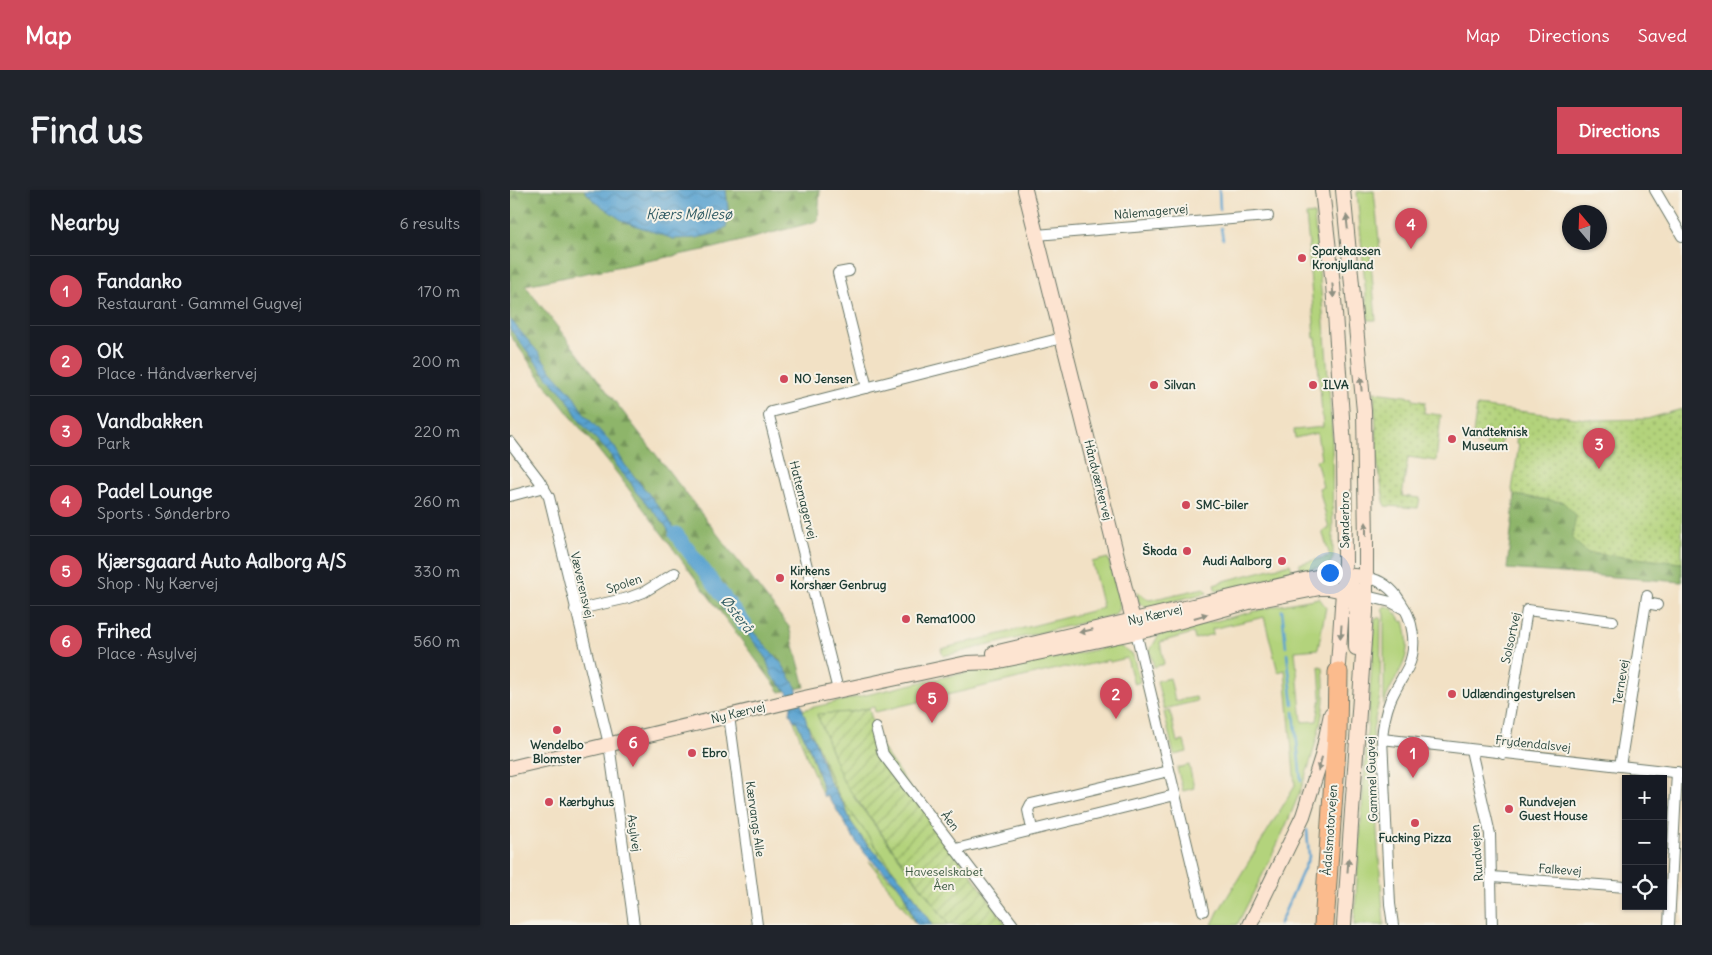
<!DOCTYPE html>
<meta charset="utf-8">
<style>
:root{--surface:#171b24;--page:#20242c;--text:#f1f3f6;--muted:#9ea1a6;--line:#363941;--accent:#d1495b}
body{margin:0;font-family:Delius,sans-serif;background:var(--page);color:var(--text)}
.controls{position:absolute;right:15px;bottom:15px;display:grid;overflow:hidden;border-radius:0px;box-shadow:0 1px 4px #0004}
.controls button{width:45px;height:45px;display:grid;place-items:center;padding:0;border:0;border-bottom:1px solid var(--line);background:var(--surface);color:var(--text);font:25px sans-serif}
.compass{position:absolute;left:1052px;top:15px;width:45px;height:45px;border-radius:50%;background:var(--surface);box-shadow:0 1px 4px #0004;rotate:341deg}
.you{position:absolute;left:819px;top:382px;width:18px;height:18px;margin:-12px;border:4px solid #fff;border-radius:50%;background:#1a73e8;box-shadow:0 0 0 8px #1a73e833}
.badge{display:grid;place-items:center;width:32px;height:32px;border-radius:50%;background:var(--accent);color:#fff;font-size:16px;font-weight:700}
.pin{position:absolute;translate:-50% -41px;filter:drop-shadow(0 1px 2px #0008)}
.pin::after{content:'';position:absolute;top:26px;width:18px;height:15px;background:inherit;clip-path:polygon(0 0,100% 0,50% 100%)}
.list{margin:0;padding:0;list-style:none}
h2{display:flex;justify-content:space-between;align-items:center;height:65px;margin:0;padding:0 20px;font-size:21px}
h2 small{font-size:16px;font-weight:400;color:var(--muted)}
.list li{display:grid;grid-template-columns:32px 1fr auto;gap:15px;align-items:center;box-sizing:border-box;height:70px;padding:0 20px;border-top:1px solid var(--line)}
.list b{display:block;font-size:19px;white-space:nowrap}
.list p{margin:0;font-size:16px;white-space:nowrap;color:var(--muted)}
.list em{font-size:16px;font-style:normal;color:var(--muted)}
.icon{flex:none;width:28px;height:28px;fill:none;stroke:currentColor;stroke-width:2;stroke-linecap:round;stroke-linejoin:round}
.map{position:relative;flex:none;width:1172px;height:735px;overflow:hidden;border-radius:0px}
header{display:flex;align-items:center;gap:30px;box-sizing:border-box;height:70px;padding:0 25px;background:var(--accent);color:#fff}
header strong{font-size:24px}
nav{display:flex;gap:28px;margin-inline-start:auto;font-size:18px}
.intro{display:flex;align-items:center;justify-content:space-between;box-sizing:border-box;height:120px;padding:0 30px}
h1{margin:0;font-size:35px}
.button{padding:12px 22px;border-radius:0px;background:var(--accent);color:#fff;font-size:18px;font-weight:700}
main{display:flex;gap:30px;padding:0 30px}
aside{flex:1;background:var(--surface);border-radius:0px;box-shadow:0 1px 4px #0004}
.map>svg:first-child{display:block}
.grass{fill:#b3d37b;stroke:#698858}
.forest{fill:url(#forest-firs);stroke:#567950}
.wetland{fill:url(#wetland-marsh);stroke:#698858}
.park{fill:url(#park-dots);stroke:#698858}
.garden{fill:url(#garden-furrows);stroke:#698858}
.water{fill:url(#water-waves);stroke:#3c7082}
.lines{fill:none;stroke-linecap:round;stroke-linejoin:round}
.stream{stroke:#58a2d0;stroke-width:2.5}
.river{stroke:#58a2d0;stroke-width:15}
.street-casing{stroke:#697667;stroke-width:12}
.secondary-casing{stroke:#697667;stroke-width:16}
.highway-casing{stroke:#697667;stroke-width:21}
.street{stroke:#fff;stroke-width:10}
.secondary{stroke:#fde4d1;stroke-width:14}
.highway{stroke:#fbbb8d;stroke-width:19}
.oneway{fill:#8e9082}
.poi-dot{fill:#d1495b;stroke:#f7f3e8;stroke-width:2}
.labels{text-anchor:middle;stroke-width:4;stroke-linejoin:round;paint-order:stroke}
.street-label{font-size:12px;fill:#1f3d34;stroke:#f7f3e8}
.poi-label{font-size:12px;font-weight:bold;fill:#1f3d34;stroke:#f7f3e8;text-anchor:start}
.park-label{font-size:12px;fill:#3d5b42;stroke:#f7f3e8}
.water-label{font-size:14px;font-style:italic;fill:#305b63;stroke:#f7f3e8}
</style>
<header>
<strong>Map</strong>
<nav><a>Map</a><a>Directions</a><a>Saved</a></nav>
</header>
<div class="intro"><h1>Find us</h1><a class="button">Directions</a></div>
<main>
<aside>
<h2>Nearby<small>6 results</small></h2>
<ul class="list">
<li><span class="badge">1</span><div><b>Fandanko</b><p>Restaurant · Gammel Gugvej</p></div><em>170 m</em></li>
<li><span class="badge">2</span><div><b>OK</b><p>Place · Håndværkervej</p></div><em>200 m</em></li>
<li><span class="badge">3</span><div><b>Vandbakken</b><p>Park</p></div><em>220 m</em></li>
<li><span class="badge">4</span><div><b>Padel Lounge</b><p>Sports · Sønderbro</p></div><em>260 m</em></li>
<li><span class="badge">5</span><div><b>Kjærsgaard Auto Aalborg A/S</b><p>Shop · Ny Kærvej</p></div><em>330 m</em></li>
<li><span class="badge">6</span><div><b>Frihed</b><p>Place · Asylvej</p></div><em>560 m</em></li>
</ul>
</aside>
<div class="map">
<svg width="1172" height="735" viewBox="0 0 1172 735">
<defs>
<pattern id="forest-firs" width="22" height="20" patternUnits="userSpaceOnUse" patternTransform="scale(1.25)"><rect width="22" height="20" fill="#8eb56b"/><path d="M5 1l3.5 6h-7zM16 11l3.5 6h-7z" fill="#739459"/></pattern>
<pattern id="wetland-marsh" width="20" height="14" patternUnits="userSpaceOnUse" patternTransform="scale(1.25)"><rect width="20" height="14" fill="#b3d37b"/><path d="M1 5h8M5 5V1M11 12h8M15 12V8" fill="none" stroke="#91ac66"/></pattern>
<pattern id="park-dots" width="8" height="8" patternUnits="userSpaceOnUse" patternTransform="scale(1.25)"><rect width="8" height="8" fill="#b3d37b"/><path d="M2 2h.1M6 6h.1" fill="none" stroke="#91ac66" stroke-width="1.8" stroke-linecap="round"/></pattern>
<pattern id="garden-furrows" width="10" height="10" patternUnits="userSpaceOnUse" patternTransform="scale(1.25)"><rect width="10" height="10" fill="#b3d37b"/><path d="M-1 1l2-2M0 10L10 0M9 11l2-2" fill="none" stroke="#91ac66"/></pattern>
<pattern id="water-waves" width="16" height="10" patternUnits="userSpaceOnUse" patternTransform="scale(1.25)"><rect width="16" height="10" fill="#58a2d0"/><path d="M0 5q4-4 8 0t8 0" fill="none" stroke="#4885aa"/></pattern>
</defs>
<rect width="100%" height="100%" fill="#f7f3e8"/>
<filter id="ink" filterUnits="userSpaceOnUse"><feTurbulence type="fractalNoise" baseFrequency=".02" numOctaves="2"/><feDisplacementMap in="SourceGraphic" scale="10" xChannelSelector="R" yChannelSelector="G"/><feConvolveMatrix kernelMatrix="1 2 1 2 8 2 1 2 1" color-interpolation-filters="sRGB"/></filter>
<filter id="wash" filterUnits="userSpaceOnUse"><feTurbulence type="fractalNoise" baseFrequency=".0096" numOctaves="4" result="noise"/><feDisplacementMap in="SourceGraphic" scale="20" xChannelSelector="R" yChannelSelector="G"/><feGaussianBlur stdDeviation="1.12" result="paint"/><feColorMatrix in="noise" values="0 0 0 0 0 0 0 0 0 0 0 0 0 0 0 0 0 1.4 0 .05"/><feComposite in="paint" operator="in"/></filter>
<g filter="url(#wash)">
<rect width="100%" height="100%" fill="#f2e1c5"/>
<!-- grass -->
<g class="grass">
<polygon points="864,1 870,60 860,61 866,130 858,130 847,2"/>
<polygon points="804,24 815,145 822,240 823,368 819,375 791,381 789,374 820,366 812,341 819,339 809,298 813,297 806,270 811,269 807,243 785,248 784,240 813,237 806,148 804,148 803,133 804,133 798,56 799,56 796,25"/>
<polygon points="598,368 610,414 608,420 605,425 433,466 431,459 593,418 582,372"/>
<polygon points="780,374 783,383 706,401 704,395 710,393 710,392"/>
<polygon points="694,398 697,403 637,417 629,413 627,402 640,410"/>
<path d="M809 408 816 417 808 459 785 461 792 532 807 531 811 507 809 476 813 477C814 491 815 505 813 519 800 596 762 666 727 735H702L708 722 785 596 775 480 768 482 754 427 702 439 703 444 685 449 683 443 650 452 654 474 644 477 640 460 649 445 766 416Z"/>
<path d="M876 416 883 419 892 432 894 431C905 473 886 479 874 514V425L872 418Z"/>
<polygon points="865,428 871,428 870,506 863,539 867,641 874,735 844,735"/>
<polygon points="608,455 623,465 630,492 624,494 617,468 600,472 599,470 564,478 555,477 378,519 365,522 364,517 341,522 307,525 345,609 439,735 422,735 400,700 386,684 329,606 300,539 297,535 292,520 420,490 540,466 541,469"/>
<polygon points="660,488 665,511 686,507 687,511 654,519 647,491"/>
<polygon points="660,521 667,552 674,551 677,562 664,565 654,522"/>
<polygon points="679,575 684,598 673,601 667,578"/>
</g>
<!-- forest -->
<g class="forest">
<polygon points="0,0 74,0 84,11 219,28 216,0 310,0 308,31 204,58 15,95 279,437 295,497 270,502 106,282 37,197 0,145"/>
<polygon points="1005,305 1053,312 1066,325 1078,363 1172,373 1172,392 997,379"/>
</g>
<!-- wetland -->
<g class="wetland">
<polygon points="286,530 300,561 313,599 312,603 296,565 284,531"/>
<polygon points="312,569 329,606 386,684 355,652 341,632 335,617 318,589"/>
<polygon points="359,671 383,691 392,700 405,733"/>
</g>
<!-- park -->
<g class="park">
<polygon points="864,202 903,207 903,210 915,212 914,223 931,225 926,271 898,267 892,306 910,308 908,318 875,316 868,276"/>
<polygon points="967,216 1084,230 1137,229 1172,219 1172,373 1078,363 1062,349 1066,325 1053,312 1005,305 1002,300 1009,254 1006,254 1007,244 993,243 990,258 976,256 978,245 969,244 967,254 963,253 962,251"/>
</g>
<!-- garden -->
<polygon class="garden" points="359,518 367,551 497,735 439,735 333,591 307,524 341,522"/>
<!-- water -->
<g class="water">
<polygon points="74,0 216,0 219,28 216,37 207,43 187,48 163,49 113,31 84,11"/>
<path d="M0 129 28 162 40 179 62 204 75 225 104 256 115 275 155 324 180 364 207 394 223 419 272 474 286 497 300 543 304 548 318 589 335 617 341 632 355 652 395 693 422 735H409L405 733C401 722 398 710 392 701 380 683 359 672 347 653 336 637 328 620 316 604L314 607 312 603 313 599 300 560 286 530 284 531 280 523 281 517 277 502 262 486 255 466 236 442 222 429 203 400 181 376 153 332 126 302 121 293 106 276 100 264 71 233 56 207 39 189 0 139Z"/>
</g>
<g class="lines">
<!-- stream -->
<g class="stream">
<polyline points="709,0 710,19"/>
<polyline points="711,38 713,49"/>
<polyline points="772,420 776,457"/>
<polyline points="777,464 783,514"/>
<polyline points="784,522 791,591"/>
<polyline points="769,735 799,667 797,640"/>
</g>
<!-- river -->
<polyline class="river" points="166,344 235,435"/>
</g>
</g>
<g filter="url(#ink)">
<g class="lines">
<defs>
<g id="street">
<polyline points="1145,0 1172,46"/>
<polyline points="526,45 758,26"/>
<polyline points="339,81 328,83 357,198"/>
<polyline points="0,252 29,290 39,307 99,554 124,735"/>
<polyline points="0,306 34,297"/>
<path d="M856 387C871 390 882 398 890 411 903 429 908 456 898 477 892 489 885 499 880 511 875 524 873 536 872 549L880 714 883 735"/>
<polyline points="856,406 881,412 894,419"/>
<polyline points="1136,413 1147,415"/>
<polyline points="65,420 118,408 134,402 165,383"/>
<polyline points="626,442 693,721"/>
<polyline points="328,500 259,226 261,222 552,148"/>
<polyline points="219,526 247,735"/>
<polyline points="366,538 373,564 503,735"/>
<polyline points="872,549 1172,583"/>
<polyline points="961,560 980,644 982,735"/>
<polyline points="993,564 1017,420 1103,431"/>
<polyline points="1110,576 1137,406"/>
<polyline points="522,639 518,620 521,614 659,581"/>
<polyline points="446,659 665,605"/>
<polyline points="982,687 1116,697"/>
<polyline points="1159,735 1167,582"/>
</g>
<g id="secondary">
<polyline points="515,0 626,442"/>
<polyline points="812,0 823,94 834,257 835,372 827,490"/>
<polyline points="833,0 854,221 856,353 856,422 834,735"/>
<polyline points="842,395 846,418 846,458"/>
<polyline points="484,463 819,384 856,387"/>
<polyline points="0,578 294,508 457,473 484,472 551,458 646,438 739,412 810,398 819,398 856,406"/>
<polyline points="740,735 793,626 812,566 821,524"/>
</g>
<polyline id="highway" points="814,735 827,545 828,482"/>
</defs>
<!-- street casing -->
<use href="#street" class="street-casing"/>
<!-- secondary casing -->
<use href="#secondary" class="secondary-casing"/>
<!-- highway casing -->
<use href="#highway" class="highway-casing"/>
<!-- street -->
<use href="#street" class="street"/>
<!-- secondary -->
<use href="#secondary" class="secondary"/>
<!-- highway -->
<use href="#highway" class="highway"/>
</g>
<!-- one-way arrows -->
<defs><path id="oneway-solid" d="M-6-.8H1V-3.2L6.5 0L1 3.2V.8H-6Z" transform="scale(1.25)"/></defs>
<g class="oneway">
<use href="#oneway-solid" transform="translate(837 32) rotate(-96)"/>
<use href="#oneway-solid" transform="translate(823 101) rotate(85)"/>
<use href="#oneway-solid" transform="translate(851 194) rotate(-95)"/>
<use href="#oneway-solid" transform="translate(856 339) rotate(-90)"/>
<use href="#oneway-solid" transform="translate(691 426) rotate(-16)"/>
<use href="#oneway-solid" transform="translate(576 441) rotate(167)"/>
<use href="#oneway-solid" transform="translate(831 442) rotate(94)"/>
<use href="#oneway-solid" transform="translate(810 574) rotate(106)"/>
<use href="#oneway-solid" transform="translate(838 675) rotate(-86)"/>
</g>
</g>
<!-- markers -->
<g class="poi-dot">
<circle cx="792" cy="68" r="5"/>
<circle cx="274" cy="189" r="5"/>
<circle cx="644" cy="195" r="5"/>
<circle cx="803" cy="195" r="5"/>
<circle cx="942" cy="249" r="5"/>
<circle cx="676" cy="315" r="5"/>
<circle cx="677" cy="361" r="5"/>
<circle cx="772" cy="371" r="5"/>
<circle cx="270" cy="388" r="5"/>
<circle cx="396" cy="429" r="5"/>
<circle cx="942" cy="504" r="5"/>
<circle cx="47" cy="540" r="5"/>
<circle cx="182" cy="563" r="5"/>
<circle cx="39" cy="612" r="5"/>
<circle cx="999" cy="619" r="5"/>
<circle cx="905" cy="633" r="5"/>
</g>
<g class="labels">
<!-- street labels -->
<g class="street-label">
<text transform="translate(641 22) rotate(-5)" y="4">Nålemagervej</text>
<text transform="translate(588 290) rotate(76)" y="4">Håndværkervej</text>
<text transform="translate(293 310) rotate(76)" y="4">Hattemagervej</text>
<text transform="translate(835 330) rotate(-90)" y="4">Sønderbro</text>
<text transform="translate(114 394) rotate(-18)" y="4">Spolen</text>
<text transform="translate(72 395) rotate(77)" y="4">Væverensvej</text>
<text transform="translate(645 425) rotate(-13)" y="4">Ny Kærvej</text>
<text transform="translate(1001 448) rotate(-78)" y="4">Solsortvej</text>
<text transform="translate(1111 492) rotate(-81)" y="4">Ternevej</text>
<text transform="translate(228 523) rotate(-14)" y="4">Ny Kærvej</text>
<text transform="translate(1023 554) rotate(6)" y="4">Frydendalsvej</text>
<text transform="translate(862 589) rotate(-92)" y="4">Gammel Gugvej</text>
<text transform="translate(245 629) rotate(82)" y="4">Kærvangs Alle</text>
<text transform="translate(440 631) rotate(53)" y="4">Åen</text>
<text transform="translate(820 640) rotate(-86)" y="4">Ådalsmotorvejen</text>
<text transform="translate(124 643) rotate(82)" y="4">Asylvej</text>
<text transform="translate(967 663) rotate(-94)" y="4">Rundvejen</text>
<text transform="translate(1050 680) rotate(4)" y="4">Falkevej</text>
</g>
<!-- poi labels -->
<g class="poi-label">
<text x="802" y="65">Sparekassen<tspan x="802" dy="14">Kronjylland</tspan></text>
<text x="284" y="193">NO Jensen</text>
<text x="654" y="199">Silvan</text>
<text x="813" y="199">ILVA</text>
<text x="952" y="246">Vandteknisk<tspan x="952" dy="14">Museum</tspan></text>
<text x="686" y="319">SMC-biler</text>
<text x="667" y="365" text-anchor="end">Škoda</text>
<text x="762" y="375" text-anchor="end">Audi Aalborg</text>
<text x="280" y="385">Kirkens<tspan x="280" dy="14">Korshær Genbrug</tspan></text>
<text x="406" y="433">Rema1000</text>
<text x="952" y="508">Udlændingestyrelsen</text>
<text x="47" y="559" text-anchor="middle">Wendelbo<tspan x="47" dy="14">Blomster</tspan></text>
<text x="192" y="567">Ebro</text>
<text x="49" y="616">Kærbyhus</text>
<text x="1009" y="616">Rundvejen<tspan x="1009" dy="14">Guest House</tspan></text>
<text x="905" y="652" text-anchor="middle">Fucking Pizza</text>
</g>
<!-- park labels -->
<g class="park-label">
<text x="434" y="686">Haveselskabet<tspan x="434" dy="14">Åen</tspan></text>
</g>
<!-- water labels -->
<g class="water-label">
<text x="179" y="29">Kjærs Møllesø</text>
<text transform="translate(227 424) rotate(52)" y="5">Østerå</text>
</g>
</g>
</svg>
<div class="controls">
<button>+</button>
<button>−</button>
<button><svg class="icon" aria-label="locate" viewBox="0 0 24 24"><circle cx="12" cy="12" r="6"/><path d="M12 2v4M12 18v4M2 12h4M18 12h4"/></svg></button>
</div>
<svg class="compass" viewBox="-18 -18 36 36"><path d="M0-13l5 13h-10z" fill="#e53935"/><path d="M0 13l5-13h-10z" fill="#9ea1a6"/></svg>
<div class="you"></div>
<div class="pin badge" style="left:903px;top:588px">1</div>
<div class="pin badge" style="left:606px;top:529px">2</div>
<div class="pin badge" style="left:1089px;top:279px">3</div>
<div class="pin badge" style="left:901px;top:59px">4</div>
<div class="pin badge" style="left:422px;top:533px">5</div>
<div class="pin badge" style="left:123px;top:577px">6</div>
</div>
</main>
